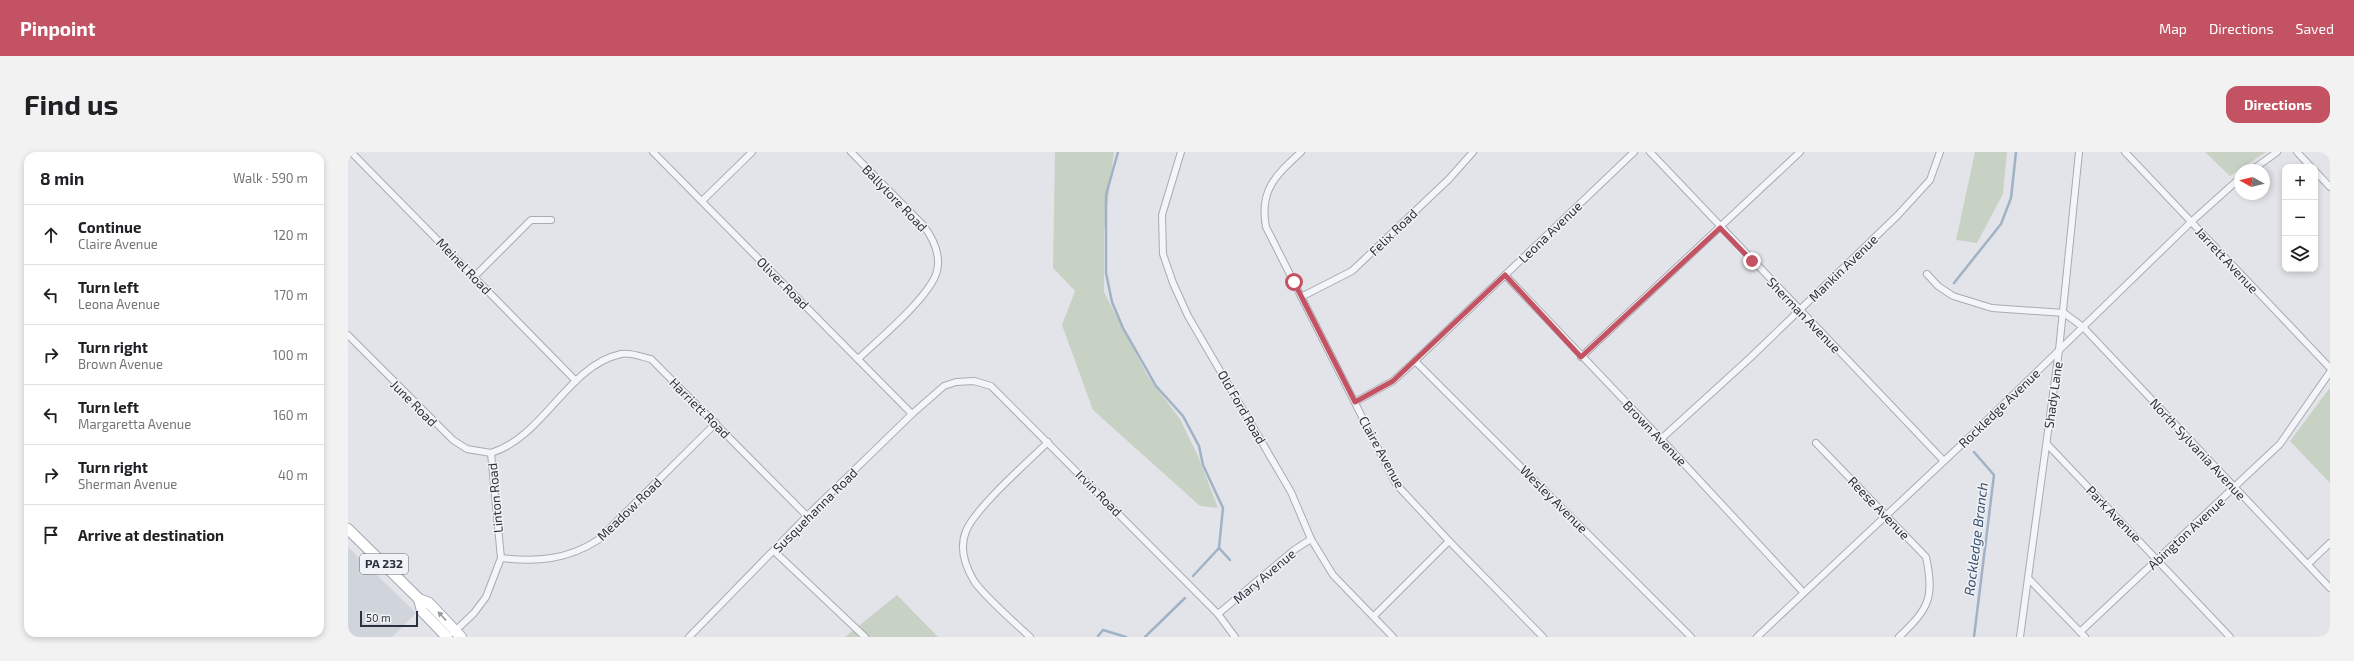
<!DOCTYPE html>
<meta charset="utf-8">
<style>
:root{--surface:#fff;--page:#f2f2f2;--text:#202124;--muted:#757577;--line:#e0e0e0;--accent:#c35262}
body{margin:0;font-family:"Exo 2",sans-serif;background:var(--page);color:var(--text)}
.controls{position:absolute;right:12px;top:12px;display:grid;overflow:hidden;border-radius:8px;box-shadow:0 2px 6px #0003}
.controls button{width:36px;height:36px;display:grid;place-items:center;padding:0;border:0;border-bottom:1px solid var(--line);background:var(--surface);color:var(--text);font:20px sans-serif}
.compass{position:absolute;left:1886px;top:12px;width:36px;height:36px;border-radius:50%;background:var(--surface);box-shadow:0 2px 6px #0003;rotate:278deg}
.scale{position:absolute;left:12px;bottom:10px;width:58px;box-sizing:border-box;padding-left:4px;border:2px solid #2b323f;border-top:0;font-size:11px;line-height:14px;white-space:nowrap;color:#2b323f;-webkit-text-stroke:3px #f1f3f6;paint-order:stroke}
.stop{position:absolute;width:12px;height:12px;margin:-9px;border:3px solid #c35262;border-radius:50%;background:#fff}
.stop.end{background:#c35262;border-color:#fff;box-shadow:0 1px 4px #0008}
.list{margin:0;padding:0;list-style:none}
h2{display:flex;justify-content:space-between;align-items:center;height:52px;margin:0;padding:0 16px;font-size:17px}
h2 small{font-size:13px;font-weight:400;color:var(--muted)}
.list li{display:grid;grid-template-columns:26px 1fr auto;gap:12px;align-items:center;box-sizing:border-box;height:60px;padding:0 16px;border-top:1px solid var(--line)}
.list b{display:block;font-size:15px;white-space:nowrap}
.list p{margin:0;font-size:13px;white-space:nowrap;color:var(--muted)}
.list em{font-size:13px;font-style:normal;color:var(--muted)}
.icon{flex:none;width:22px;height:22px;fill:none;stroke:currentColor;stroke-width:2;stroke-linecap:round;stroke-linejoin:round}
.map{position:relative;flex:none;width:1982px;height:485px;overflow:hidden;border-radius:12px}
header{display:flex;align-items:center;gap:24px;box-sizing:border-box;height:56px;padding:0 20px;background:var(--accent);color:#fff}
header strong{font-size:19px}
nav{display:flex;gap:22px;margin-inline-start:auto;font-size:14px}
.intro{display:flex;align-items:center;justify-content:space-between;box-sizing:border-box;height:96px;padding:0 24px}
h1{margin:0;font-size:28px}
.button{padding:10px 18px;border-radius:12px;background:var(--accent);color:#fff;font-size:14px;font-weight:700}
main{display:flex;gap:24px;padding:0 24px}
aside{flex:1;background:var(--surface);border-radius:12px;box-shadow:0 2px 6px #0003}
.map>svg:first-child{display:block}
.built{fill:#d0d4db}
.green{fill:#c7d2c4}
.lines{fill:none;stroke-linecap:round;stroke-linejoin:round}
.stream{stroke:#a0b2c6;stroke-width:2.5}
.street-casing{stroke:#a7abb3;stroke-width:8}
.primary-casing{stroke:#a2a9b4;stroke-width:12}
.street{stroke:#f4f5f8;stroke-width:6}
.primary{stroke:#fff;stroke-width:10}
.oneway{fill:#95989f}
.route{stroke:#c35262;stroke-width:5}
.labels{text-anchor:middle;stroke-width:3;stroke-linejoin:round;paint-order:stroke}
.shield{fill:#f1f3f6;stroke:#666c76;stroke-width:1}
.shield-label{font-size:12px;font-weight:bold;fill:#2b323f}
.street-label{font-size:13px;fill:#2b323f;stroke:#f1f3f6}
.water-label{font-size:14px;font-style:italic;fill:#395170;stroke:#f1f3f6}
</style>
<header>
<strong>Pinpoint</strong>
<nav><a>Map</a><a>Directions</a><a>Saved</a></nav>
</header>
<div class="intro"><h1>Find us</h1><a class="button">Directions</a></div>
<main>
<aside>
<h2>8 min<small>Walk · 590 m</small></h2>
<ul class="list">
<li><svg class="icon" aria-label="ahead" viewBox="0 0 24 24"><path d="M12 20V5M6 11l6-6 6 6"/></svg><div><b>Continue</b><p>Claire Avenue</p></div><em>120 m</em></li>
<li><svg class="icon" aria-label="left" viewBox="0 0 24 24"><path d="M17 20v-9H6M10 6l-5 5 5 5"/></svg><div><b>Turn left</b><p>Leona Avenue</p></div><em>170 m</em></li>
<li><svg class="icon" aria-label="right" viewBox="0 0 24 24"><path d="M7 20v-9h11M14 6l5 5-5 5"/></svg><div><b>Turn right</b><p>Brown Avenue</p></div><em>100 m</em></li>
<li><svg class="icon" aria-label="left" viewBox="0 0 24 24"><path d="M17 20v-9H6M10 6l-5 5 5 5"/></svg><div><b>Turn left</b><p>Margaretta Avenue</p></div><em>160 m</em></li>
<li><svg class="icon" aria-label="right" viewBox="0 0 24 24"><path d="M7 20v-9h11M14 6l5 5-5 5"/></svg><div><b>Turn right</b><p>Sherman Avenue</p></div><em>40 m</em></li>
<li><svg class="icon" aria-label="arrive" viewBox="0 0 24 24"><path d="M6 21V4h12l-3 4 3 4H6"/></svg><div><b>Arrive at destination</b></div></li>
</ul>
</aside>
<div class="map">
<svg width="1982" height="485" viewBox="0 0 1982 485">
<rect width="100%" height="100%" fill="#e2e4e9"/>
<!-- built -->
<polygon class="built" points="0,395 68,461 44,485 0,485"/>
<!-- green -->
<g class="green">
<polygon points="707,0 766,0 756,80 756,140 799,223 832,267 850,304 870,356 852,354 745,258 714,173 727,139 705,116"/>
<polygon points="1627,0 1659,0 1655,42 1629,91 1608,88"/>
<polygon points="1857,0 1918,0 1882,24"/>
<polygon points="1981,237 1982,237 1982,331 1942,289"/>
<polygon points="549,443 590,485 497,485"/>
</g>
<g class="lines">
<!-- stream -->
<g class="stream">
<polyline points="770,0 758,43 758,121 764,150 775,176 808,234 835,264 851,294 855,313 875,356 871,396 845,424"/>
<polyline points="1606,131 1653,72 1663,46 1668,0"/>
<polyline points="871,396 882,408"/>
<polyline points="750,484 755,478 778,485"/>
<polyline points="797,485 837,446"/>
<polyline points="1626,485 1646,323 1626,300"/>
</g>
<defs>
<g id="street">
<polyline points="3,0 228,229"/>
<polyline points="305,0 564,262"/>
<path d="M503 0 575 73C585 86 593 102 589 119 583 144 530 188 510 207"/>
<polyline points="833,0 814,63 815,102 825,131 840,164 943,340 963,387 985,423 1045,485"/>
<path d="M953 0C928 23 911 38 918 75L1048 332 1101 389 1195 485"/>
<polyline points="1302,0 1595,308"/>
<polyline points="1777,0 1982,216"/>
<polyline points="1949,0 1963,15"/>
<polyline points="1904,18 1929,0"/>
<polyline points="1967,19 1982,35"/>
<polyline points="354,49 404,0"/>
<polyline points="1579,122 1590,134 1605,144 1644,156 1716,161 1735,175 1982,436"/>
<polyline points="1157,123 1313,287 1455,440"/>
<polyline points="126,125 183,68 203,68"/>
<polyline points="953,145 1004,119 1101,27 1125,0"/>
<polyline points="0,183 105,288 119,297 143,301"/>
<polyline points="1233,205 1452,0"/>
<polyline points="1067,209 1343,485"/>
<polyline points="1007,250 1045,229 1067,209 1286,0"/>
<polyline points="1313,287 1403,205 1550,63 1582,28 1592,0"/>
<path d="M1468 291 1578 405C1587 447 1580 457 1551 485"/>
<polyline points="1699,292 1882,485"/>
<polyline points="426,399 517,485"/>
<path d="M153 406C189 410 219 408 250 388L368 271"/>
<polyline points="1960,412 1982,391"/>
<polyline points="1680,426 1737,485"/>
<polyline points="870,462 946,398 963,387"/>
<polyline points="1026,464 1101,389"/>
<polyline points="1732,480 1932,292 1982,220"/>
<path d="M105 481 126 461 138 445 153 406 143 301C197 284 219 214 273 202 282 200 294 205 303 207L459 364"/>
<polyline points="341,485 459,364 564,262 596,234 608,230 626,229 643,234 870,462 887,485"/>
<path d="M682 485C667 471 636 444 626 429 617 414 611 396 618 379 628 355 680 310 700 290"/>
<polyline points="1409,485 1629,278 1843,70 1892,26"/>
<polyline points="1672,485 1711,198 1731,0"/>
</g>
<g id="primary">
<polyline points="0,377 71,447 81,451 113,485"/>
<polyline points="71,447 74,459 99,485"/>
</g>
</defs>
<!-- street casing -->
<use href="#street" class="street-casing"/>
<!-- primary casing -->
<use href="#primary" class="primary-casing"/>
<!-- street -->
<use href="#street" class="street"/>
<!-- primary -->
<use href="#primary" class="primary"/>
</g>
<!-- one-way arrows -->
<defs><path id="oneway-solid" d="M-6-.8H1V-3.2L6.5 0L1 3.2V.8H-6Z"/></defs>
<use class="oneway" href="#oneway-solid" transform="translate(94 464) rotate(-133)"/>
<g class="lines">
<!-- route -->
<polyline class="route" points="946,130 1007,250 1045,229 1157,123 1233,205 1372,76 1404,109"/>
</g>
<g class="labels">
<!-- shield labels -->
<rect class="shield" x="12" y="402" width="48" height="20" rx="3"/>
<g class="shield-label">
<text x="36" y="416">PA 232</text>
</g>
<!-- street labels -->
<g class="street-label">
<text transform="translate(547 46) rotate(46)" y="5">Ballytore Road</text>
<text transform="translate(1045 80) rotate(-44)" y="5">Felix Road</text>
<text transform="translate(1202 80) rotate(-44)" y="5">Leona Avenue</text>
<text transform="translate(1879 108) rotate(47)" y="5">Jarrett Avenue</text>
<text transform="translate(116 114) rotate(46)" y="5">Meinel Road</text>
<text transform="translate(1495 116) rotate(-44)" y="5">Mankin Avenue</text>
<text transform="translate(435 131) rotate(45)" y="5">Oliver Road</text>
<text transform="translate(1456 163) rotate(46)" y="5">Sherman Avenue</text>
<text transform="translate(1705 243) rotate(-82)" y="5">Shady Lane</text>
<text transform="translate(66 251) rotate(45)" y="5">June Road</text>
<text transform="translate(894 255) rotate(60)" y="5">Old Ford Road</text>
<text transform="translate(352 256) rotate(45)" y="5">Harriett Road</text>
<text transform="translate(1651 256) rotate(-44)" y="5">Rockledge Avenue</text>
<text transform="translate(1307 281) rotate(46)" y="5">Brown Avenue</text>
<text transform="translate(1850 297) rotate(47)" y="5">North Sylvania Avenue</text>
<text transform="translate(1034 300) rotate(61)" y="5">Claire Avenue</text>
<text transform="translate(751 341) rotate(45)" y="5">Irvin Road</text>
<text transform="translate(147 346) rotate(-95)" y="5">Linton Road</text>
<text transform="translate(1206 347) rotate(45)" y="5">Wesley Avenue</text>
<text transform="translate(1531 356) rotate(46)" y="5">Reese Avenue</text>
<text transform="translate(281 357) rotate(-44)" y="5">Meadow Road</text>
<text transform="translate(467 358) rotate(-45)" y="5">Susquehanna Road</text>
<text transform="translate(1766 362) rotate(46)" y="5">Park Avenue</text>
<text transform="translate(1838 381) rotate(-43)" y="5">Abington Avenue</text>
<text transform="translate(916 424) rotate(-40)" y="5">Mary Avenue</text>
</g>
<!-- water labels -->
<g class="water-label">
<text transform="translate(1628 387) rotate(-83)" y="5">Rockledge Branch</text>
</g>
</g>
</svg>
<div class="controls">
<button>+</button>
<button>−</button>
<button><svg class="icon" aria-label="layers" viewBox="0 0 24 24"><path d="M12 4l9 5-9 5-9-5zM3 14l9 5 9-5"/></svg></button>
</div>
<svg class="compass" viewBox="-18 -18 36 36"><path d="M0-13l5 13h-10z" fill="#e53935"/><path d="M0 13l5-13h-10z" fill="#757577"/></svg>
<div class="scale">50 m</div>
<div class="stop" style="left:946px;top:130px"></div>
<div class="stop end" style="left:1404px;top:109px"></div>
</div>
</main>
